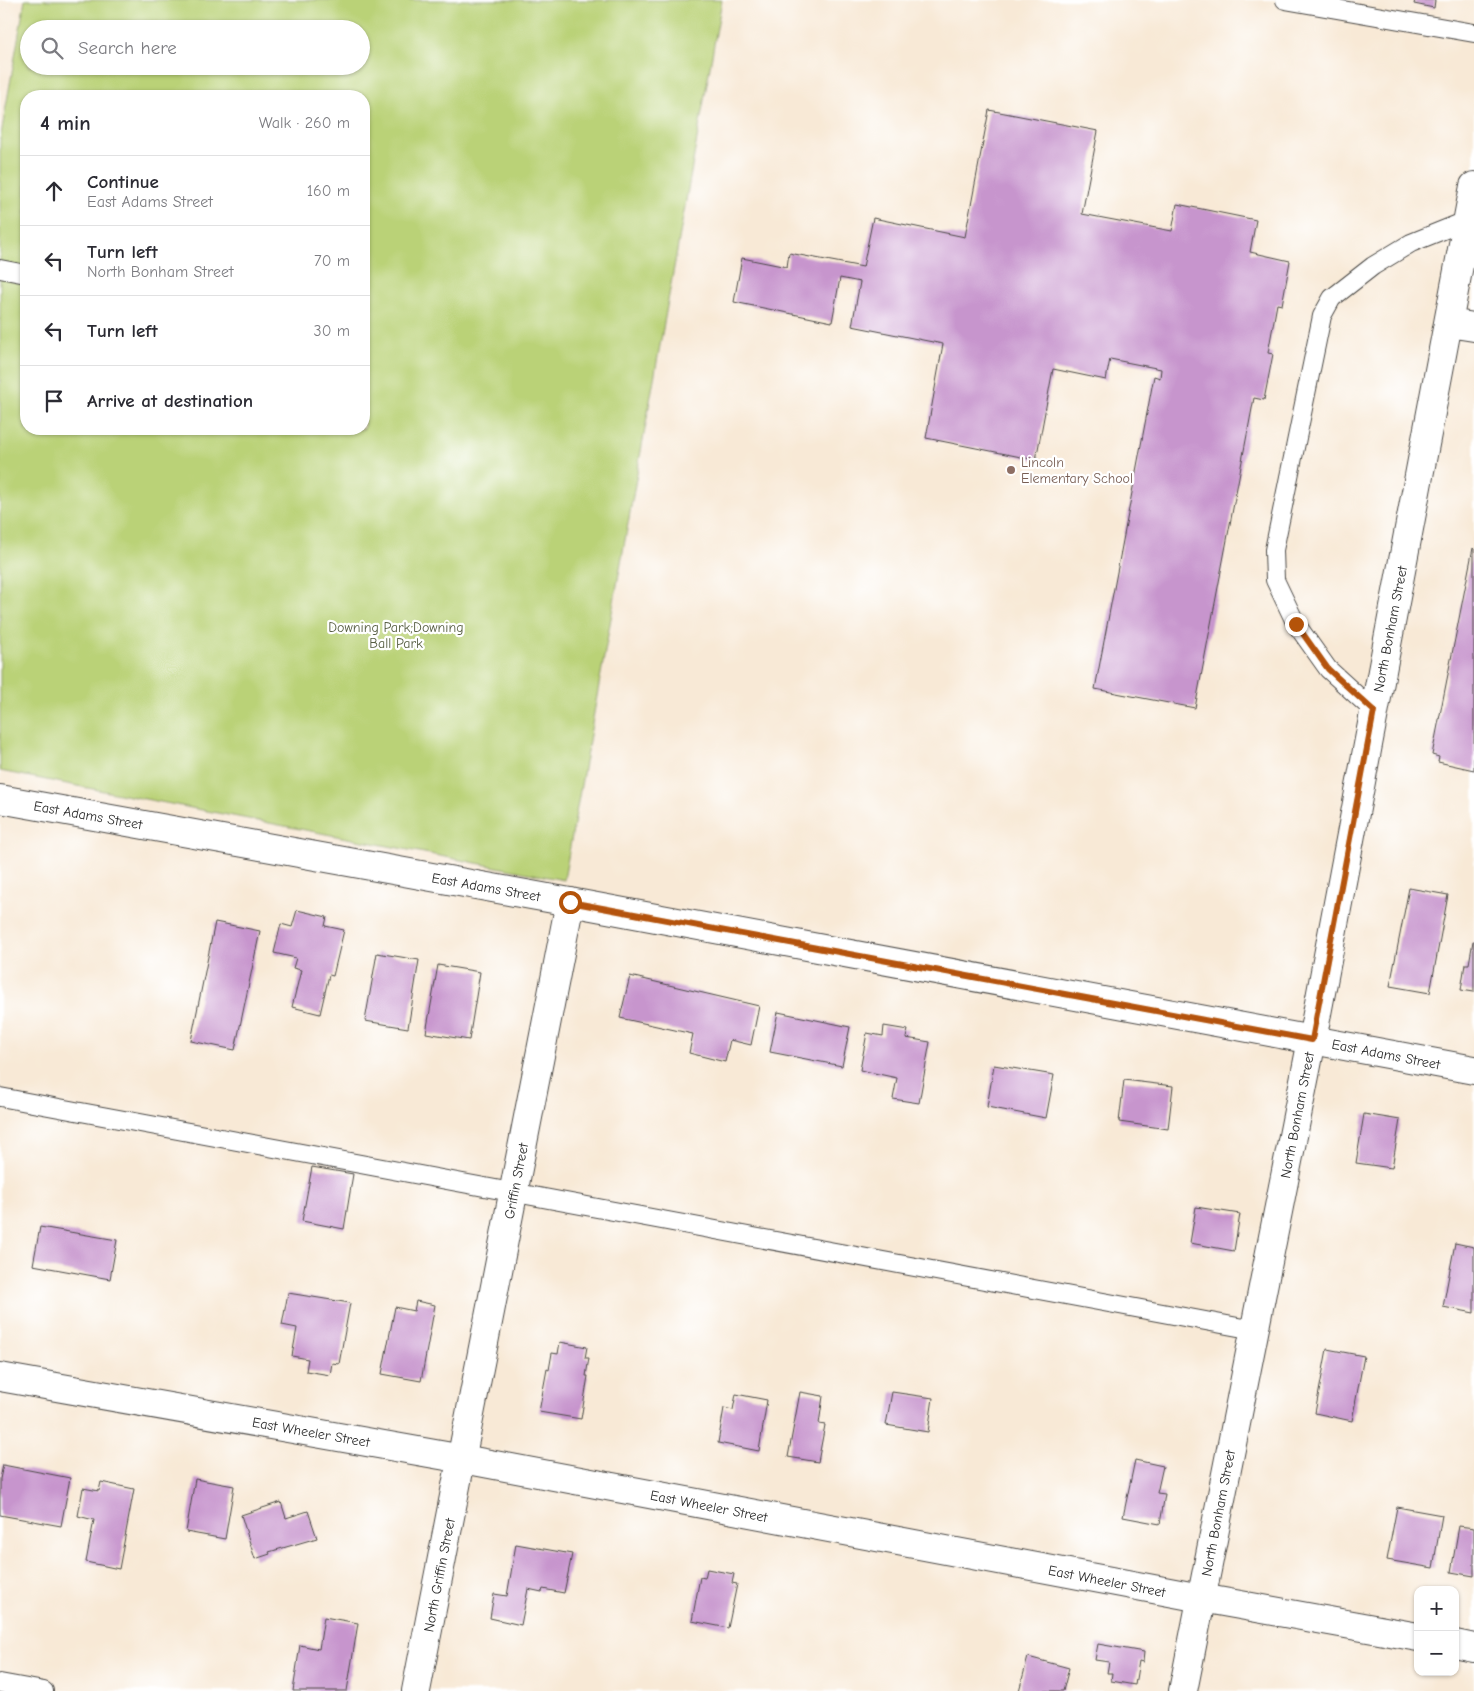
<!DOCTYPE html>
<meta charset="utf-8">
<style>
:root{--surface:#fff;--page:#f2f2f3;--text:#2b2b33;--muted:#7c7c81;--line:#e1e1e2}
body{margin:0;font-family:"Comic Neue",sans-serif;background:var(--page);color:var(--text)}
.controls{position:absolute;right:15px;bottom:15px;display:grid;overflow:hidden;border-radius:10px;box-shadow:0 1px 4px #0004}
.controls button{width:45px;height:45px;display:grid;place-items:center;padding:0;border:0;border-bottom:1px solid var(--line);background:var(--surface);color:var(--text);font:25px sans-serif}
.stop{position:absolute;width:15px;height:15px;margin:-11px;border:4px solid #b45309;border-radius:50%;background:#fff}
.stop.end{background:#b45309;border-color:#fff;box-shadow:0 1px 5px #0008}
.list{margin:0;padding:0;list-style:none}
h2{display:flex;justify-content:space-between;align-items:center;height:65px;margin:0;padding:0 20px;font-size:21px}
h2 small{font-size:16px;font-weight:400;color:var(--muted)}
.list li{display:grid;grid-template-columns:32px 1fr auto;gap:15px;align-items:center;box-sizing:border-box;height:70px;padding:0 20px;border-top:1px solid var(--line)}
.list b{display:block;font-size:19px;white-space:nowrap}
.list p{margin:0;font-size:16px;white-space:nowrap;color:var(--muted)}
.list em{font-size:16px;font-style:normal;color:var(--muted)}
.icon{flex:none;width:28px;height:28px;fill:none;stroke:currentColor;stroke-width:2;stroke-linecap:round;stroke-linejoin:round}
.map{position:relative;flex:none;width:1474px;height:1691px;overflow:hidden}
.search{position:absolute;background:var(--surface);box-shadow:0 1px 4px #0004;left:20px;top:20px;width:350px;height:55px;display:flex;align-items:center;gap:12px;box-sizing:border-box;padding:0 18px;border-radius:28px;color:var(--muted);font-size:19px}
.panel{position:absolute;background:var(--surface);box-shadow:0 1px 4px #0004;left:20px;top:90px;width:350px;height:345px;border-radius:20px}
.map>svg:first-child{display:block}
.green{fill:#bad277;stroke:#727e51;fill-rule:evenodd}
.building{fill:#c795cd}
.lines{fill:none;stroke-linecap:round;stroke-linejoin:round}
.service-casing{stroke:#4a4845;stroke-width:20}
.minor-casing{stroke:#4a4845;stroke-width:30}
.service{stroke:#fff;stroke-width:18}
.minor{stroke:#fff;stroke-width:28}
.route{stroke:#b45309;stroke-width:6}
.education-dot{fill:#8d6e63;stroke:#fff;stroke-width:2}
.labels{text-anchor:middle;stroke-width:4.5;stroke-linejoin:round;paint-order:stroke}
.education-label{font-size:14px;fill:#785e54;stroke:#fff;text-anchor:start}
.park-label{font-size:14px;fill:#565d42;stroke:#fff}
.street-label{font-size:14px;fill:#2b2b2b;stroke:#fff}
</style>
<div class="map">
<svg width="1474" height="1691" viewBox="0 0 1474 1691">
<rect width="100%" height="100%" fill="#fff"/>
<filter id="ink" filterUnits="userSpaceOnUse"><feTurbulence type="fractalNoise" baseFrequency=".02" numOctaves="2"/><feDisplacementMap in="SourceGraphic" scale="10" xChannelSelector="R" yChannelSelector="G"/><feConvolveMatrix kernelMatrix="1 2 1 2 8 2 1 2 1" color-interpolation-filters="sRGB"/></filter>
<filter id="wash" filterUnits="userSpaceOnUse"><feTurbulence type="fractalNoise" baseFrequency=".0096" numOctaves="4" result="noise"/><feDisplacementMap in="SourceGraphic" scale="20" xChannelSelector="R" yChannelSelector="G"/><feGaussianBlur stdDeviation="1.12" result="paint"/><feColorMatrix in="noise" values="0 0 0 0 0 0 0 0 0 0 0 0 0 0 0 0 0 1.4 0 .05"/><feComposite in="paint" operator="in"/></filter>
<g filter="url(#wash)">
<rect width="100%" height="100%" fill="#f8e9d6"/>
<!-- green -->
<path class="green" d="M25 0H722L564 880 0 771V140ZM29 29H361V66H29ZM26 96H364V429H26Z"/>
<g id="blocks">
<!-- building -->
<g class="building">
<polygon points="1415,0 1435,0 1434,8 1414,4"/>
<polygon points="989,110 1098,131 1082,214 1172,231 1177,204 1256,220 1250,252 1290,261 1282,305 1277,304 1268,353 1273,354 1264,400 1254,398 1195,708 1095,689 1154,376 1160,378 1161,369 1110,359 1106,380 1053,369 1036,460 926,438 943,344 852,326 860,282 840,278 832,322 734,302 742,258 787,267 789,253 863,267 873,218 965,237"/>
<polygon points="1473,548 1474,549 1474,770 1438,762 1439,757 1432,755"/>
<polygon points="1409,888 1448,895 1430,993 1390,986"/>
<polygon points="297,910 327,917 325,926 344,930 333,976 329,975 320,1014 292,1007 301,970 293,968 296,958 274,953 281,924 292,927"/>
<polygon points="215,922 260,931 235,1050 191,1041"/>
<polygon points="1473,941 1474,941 1474,992 1461,990 1465,964 1469,964"/>
<polygon points="377,953 419,960 408,1028 365,1021"/>
<polygon points="438,965 480,972 469,1040 426,1033"/>
<polygon points="630,976 759,1006 751,1045 730,1040 725,1062 689,1053 693,1034 620,1018"/>
<polygon points="778,1012 850,1027 842,1066 770,1052"/>
<polygon points="884,1026 908,1030 906,1038 930,1042 919,1103 893,1099 897,1078 860,1070 867,1033 883,1036"/>
<polygon points="994,1065 1054,1075 1046,1118 987,1107"/>
<polygon points="1124,1080 1173,1086 1168,1129 1119,1122"/>
<polygon points="1364,1114 1400,1120 1392,1168 1356,1163"/>
<polygon points="312,1167 353,1174 344,1229 302,1221"/>
<polygon points="1196,1207 1240,1214 1234,1251 1190,1243"/>
<polygon points="40,1227 117,1240 110,1279 33,1265"/>
<polygon points="1455,1243 1474,1247 1474,1313 1443,1307"/>
<polygon points="288,1293 350,1303 339,1364 332,1363 330,1375 306,1371 308,1359 292,1356 297,1328 282,1325"/>
<polygon points="416,1301 435,1305 421,1381 382,1374 395,1307 414,1311"/>
<polygon points="560,1342 587,1347 585,1358 589,1358 586,1376 588,1376 581,1419 539,1412 547,1369 549,1370 552,1353 558,1354"/>
<polygon points="1327,1349 1364,1356 1352,1421 1315,1413"/>
<polygon points="800,1392 823,1396 819,1424 825,1425 818,1462 788,1457"/>
<polygon points="892,1392 933,1398 928,1432 886,1425"/>
<polygon points="736,1394 767,1400 759,1451 718,1443 724,1408 733,1410"/>
<polygon points="1135,1460 1163,1466 1157,1493 1165,1494 1160,1524 1123,1517"/>
<polygon points="3,1465 70,1478 61,1526 0,1515 0,1479"/>
<polygon points="195,1479 234,1486 225,1539 186,1532"/>
<polygon points="101,1482 134,1489 119,1569 86,1562 94,1520 78,1516 83,1488 99,1491"/>
<polygon points="281,1502 286,1518 308,1511 317,1538 269,1552 270,1554 255,1559 241,1515"/>
<polygon points="1397,1507 1442,1515 1433,1568 1387,1560"/>
<polygon points="1459,1526 1474,1528 1474,1576 1451,1572"/>
<polygon points="516,1544 572,1554 564,1593 543,1589 542,1592 528,1589 521,1625 490,1618 494,1594 507,1596"/>
<polygon points="707,1569 734,1574 732,1583 737,1584 728,1628 692,1621 700,1577 705,1578"/>
<polygon points="324,1617 358,1623 347,1691 293,1691 300,1645 319,1649"/>
<polygon points="1098,1644 1144,1652 1143,1662 1139,1661 1135,1685 1111,1681 1112,1673 1107,1673 1109,1662 1095,1660"/>
<polygon points="1028,1657 1069,1668 1063,1691 1019,1691"/>
</g>
</g>
</g>
<g filter="url(#ink)">
<use href="#blocks" fill-opacity="0" stroke="#4a4845" stroke-width="1"/>
<g class="lines">
<defs>
<g id="service">
<polyline points="1285,0 1474,33"/>
<polyline points="0,269 26,274"/>
<polyline points="1374,711 1328,669 1296,624 1275,580 1274,550 1322,316 1332,298 1373,266 1411,243 1468,220"/>
<polyline points="0,1097 1254,1330"/>
<polyline points="0,1683 44,1691"/>
</g>
<g id="minor">
<polyline points="1449,323 1474,327"/>
<polyline points="0,799 570,902 1474,1070"/>
<polyline points="0,1377 463,1459 1201,1598 1418,1637"/>
<polyline points="1455,1644 1474,1648"/>
<polyline points="416,1691 570,902"/>
<polyline points="1183,1691 1312,1040 1474,186"/>
</g>
</defs>
<!-- service casing -->
<use href="#service" class="service-casing"/>
<!-- minor casing -->
<use href="#minor" class="minor-casing"/>
<!-- service -->
<use href="#service" class="service"/>
<!-- minor -->
<use href="#minor" class="minor"/>
</g>
</g>
<g class="lines" filter="url(#ink)">
<!-- route -->
<polyline class="route" points="570,902 1312,1040 1374,711 1328,669 1296,624"/>
</g>
<!-- markers -->
<circle class="education-dot" cx="1011" cy="470" r="5"/>
<g class="labels">
<!-- education labels -->
<g class="education-label">
<text x="1021" y="467">Lincoln<tspan x="1021" dy="16">Elementary School</tspan></text>
</g>
<!-- park labels -->
<g class="park-label">
<text x="396" y="632">Downing Park;Downing<tspan x="396" dy="16">Ball Park</tspan></text>
</g>
<!-- street labels -->
<g class="street-label">
<text transform="translate(1390 629) rotate(-79)" y="5">North Bonham Street</text>
<text transform="translate(88 815) rotate(10)" y="5">East Adams Street</text>
<text transform="translate(486 887) rotate(10)" y="5">East Adams Street</text>
<text transform="translate(1386 1054) rotate(11)" y="5">East Adams Street</text>
<text transform="translate(1297 1115) rotate(-79)" y="5">North Bonham Street</text>
<text transform="translate(516 1181) rotate(-79)" y="5">Griffin Street</text>
<text transform="translate(311 1432) rotate(10)" y="5">East Wheeler Street</text>
<text transform="translate(709 1506) rotate(11)" y="5">East Wheeler Street</text>
<text transform="translate(1218 1513) rotate(-79)" y="5">North Bonham Street</text>
<text transform="translate(439 1575) rotate(-79)" y="5">North Griffin Street</text>
<text transform="translate(1107 1581) rotate(11)" y="5">East Wheeler Street</text>
</g>
</g>
</svg>
<div class="controls">
<button>+</button>
<button>−</button>
</div>
<div class="stop" style="left:570px;top:902px"></div>
<div class="stop end" style="left:1296px;top:624px"></div>
<div class="search"><svg class="icon" aria-label="search" viewBox="0 0 24 24"><circle cx="10" cy="10" r="6"/><path d="M15 15l6 6"/></svg>Search here</div>
<section class="panel">
<h2>4 min<small>Walk · 260 m</small></h2>
<ul class="list">
<li><svg class="icon" aria-label="ahead" viewBox="0 0 24 24"><path d="M12 20V5M6 11l6-6 6 6"/></svg><div><b>Continue</b><p>East Adams Street</p></div><em>160 m</em></li>
<li><svg class="icon" aria-label="left" viewBox="0 0 24 24"><path d="M17 20v-9H6M10 6l-5 5 5 5"/></svg><div><b>Turn left</b><p>North Bonham Street</p></div><em>70 m</em></li>
<li><svg class="icon" aria-label="left" viewBox="0 0 24 24"><path d="M17 20v-9H6M10 6l-5 5 5 5"/></svg><div><b>Turn left</b></div><em>30 m</em></li>
<li><svg class="icon" aria-label="arrive" viewBox="0 0 24 24"><path d="M6 21V4h12l-3 4 3 4H6"/></svg><div><b>Arrive at destination</b></div></li>
</ul>
</section>
</div>
